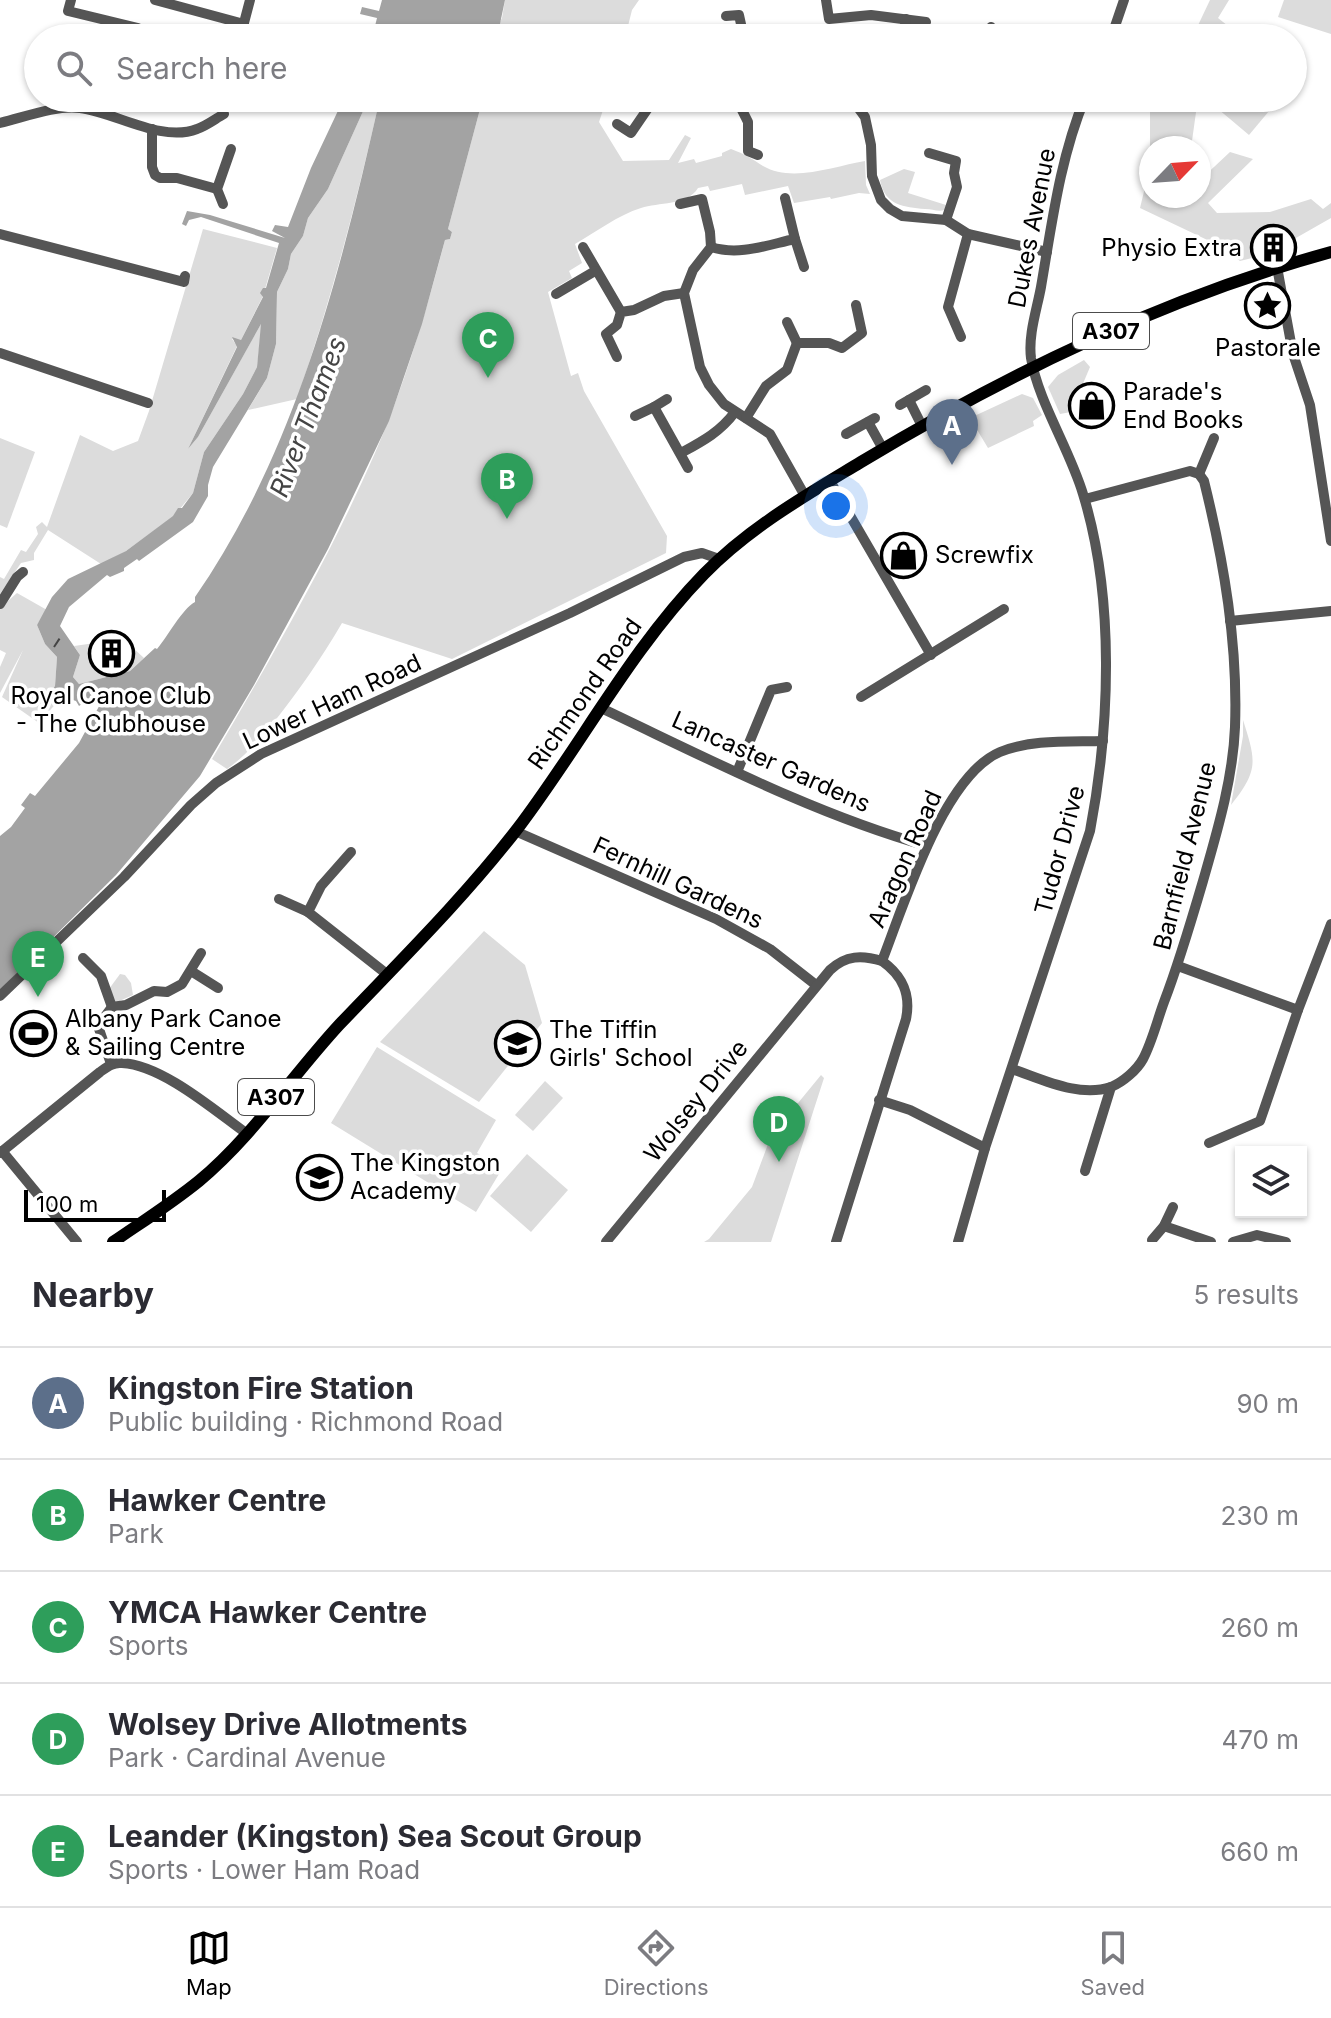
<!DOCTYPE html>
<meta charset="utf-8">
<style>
:root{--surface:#fff;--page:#f2f2f3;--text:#2b2b33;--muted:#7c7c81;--line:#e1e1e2;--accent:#000}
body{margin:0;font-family:Inter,sans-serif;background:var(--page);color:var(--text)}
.controls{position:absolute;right:24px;bottom:24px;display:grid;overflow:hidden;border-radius:0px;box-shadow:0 2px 6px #0004}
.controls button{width:72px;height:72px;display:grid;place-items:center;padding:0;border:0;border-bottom:2px solid var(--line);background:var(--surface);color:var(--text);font:40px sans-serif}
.compass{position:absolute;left:1139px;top:136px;width:72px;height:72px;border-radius:50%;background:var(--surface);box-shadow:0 2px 6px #0004;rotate:65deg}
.scale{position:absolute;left:24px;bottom:20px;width:142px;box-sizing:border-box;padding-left:8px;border:4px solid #000;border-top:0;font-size:22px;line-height:28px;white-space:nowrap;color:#000;-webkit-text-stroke:6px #fff;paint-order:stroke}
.you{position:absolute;left:836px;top:506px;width:28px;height:28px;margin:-20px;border:6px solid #fff;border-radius:50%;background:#1a73e8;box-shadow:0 0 0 12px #1a73e833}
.badge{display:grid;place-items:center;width:52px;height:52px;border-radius:50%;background:var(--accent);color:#fff;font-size:26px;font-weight:700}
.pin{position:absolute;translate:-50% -66px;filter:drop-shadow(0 2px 4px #0008)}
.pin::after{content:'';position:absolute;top:42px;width:28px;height:24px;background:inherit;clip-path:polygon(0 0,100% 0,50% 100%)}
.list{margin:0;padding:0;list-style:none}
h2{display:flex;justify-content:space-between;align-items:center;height:104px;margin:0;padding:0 32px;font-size:34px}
h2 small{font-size:26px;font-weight:400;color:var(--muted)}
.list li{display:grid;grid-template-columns:52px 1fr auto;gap:24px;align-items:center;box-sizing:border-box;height:112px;padding:0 32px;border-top:2px solid var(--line)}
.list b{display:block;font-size:30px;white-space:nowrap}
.list p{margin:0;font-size:26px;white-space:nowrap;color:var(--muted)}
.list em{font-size:26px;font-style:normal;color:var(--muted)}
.icon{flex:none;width:44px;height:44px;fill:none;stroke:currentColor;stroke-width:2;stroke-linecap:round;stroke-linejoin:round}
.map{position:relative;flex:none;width:1331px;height:1242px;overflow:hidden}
.search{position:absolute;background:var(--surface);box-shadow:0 2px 6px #0004;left:24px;right:24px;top:24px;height:88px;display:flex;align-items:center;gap:20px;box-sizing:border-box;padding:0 28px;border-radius:44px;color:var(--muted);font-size:30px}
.sheet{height:664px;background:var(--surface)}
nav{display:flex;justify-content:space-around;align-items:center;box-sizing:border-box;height:112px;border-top:2px solid var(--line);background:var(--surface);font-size:22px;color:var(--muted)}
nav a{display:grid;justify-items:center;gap:4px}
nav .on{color:var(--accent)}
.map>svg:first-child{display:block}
.green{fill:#dcdcdc}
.water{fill:#a3a3a3}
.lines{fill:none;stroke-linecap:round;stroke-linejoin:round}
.ferry{stroke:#444;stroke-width:2;stroke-dasharray:10 8;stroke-linecap:butt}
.minor{stroke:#555;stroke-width:10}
.major{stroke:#000;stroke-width:12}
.labels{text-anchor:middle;stroke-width:7;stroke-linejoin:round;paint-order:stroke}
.shield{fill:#fff;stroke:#4c4c4c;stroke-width:2}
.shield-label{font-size:22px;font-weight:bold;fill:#000}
.street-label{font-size:24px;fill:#000;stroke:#fff}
.poi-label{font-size:24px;fill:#000;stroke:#fff;text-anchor:start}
.water-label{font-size:26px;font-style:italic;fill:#444;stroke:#fff}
</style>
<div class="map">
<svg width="1331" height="1242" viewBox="0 0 1331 1242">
<rect width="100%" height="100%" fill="#fff"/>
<!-- green -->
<g class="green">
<polygon points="505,0 639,0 632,10 625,38 491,38 502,18"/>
<polygon points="1210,0 1229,0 1218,18 1243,38 1192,38"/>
<polygon points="1284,0 1331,0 1331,34 1278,17"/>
<path d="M369 98H380C357 200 331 301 297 399L248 410 267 378 276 344 277 292 288 269 291 254 303 236 308 218 328 189Z"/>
<path d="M483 98H607L599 122 623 161 669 160 685 135 691 138 678 163 694 159 696 163 722 156V153L731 149C745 154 752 159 763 166 792 183 835 166 865 161L866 185 870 194 859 193 831 199 830 197 794 203 788 186 745 195 742 184 710 191 708 186 698 188C687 206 658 202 641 208 618 215 596 232 575 244L582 263 569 271 572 278 548 292 571 376 578 373 584 391 667 536 666 553 452 659 342 623C319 663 264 744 227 769L212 759C270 660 329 559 375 453 405 384 426 312 445 240L450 239 452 232 448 229Z"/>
<polygon points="1155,98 1198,98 1191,148 1151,148 1151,196 1199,196 1199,181 1230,152 1253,159 1208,203 1217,213 1270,212 1311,199 1323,209 1331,203 1331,218 1268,254 1240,261 1220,246 1140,208 1150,167 1150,101"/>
<polygon points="1205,98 1280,98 1249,135"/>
<path d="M904 169 915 172 908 193 946 205 945 210C937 212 933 209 925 209 904 207 885 206 880 180Z"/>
<polygon points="203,229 277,248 263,296 241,340 232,339 237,346 188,449 198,437 262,322 257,367 243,394 204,452 193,493 174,516 126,551 101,564 48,530 34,553 34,560 21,563 0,594 0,577 4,579 21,550 26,552 38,534 36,527 42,522 47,527 80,435 113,451 138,441 149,411"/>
<polygon points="1084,360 1090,367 1071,412 1060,414 1048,387 1058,375"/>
<polygon points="1022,394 1033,398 1042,415 1033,421 1034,426 988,448 970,418"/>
<polygon points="0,438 35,452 7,528 0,525"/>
<polygon points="17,593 47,610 37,625 45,644 57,657 55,686 59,694 58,701 39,723 2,697 23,650 0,693 0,667 6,653 0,650 0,608"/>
<polygon points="123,639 144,658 130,671 79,684 73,677 80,655 74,646"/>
<path d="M1243 720C1256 761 1259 770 1231 805L1243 736Z"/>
<polygon points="484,931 525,965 542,1023 479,1102 380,1042"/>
<polygon points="120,974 125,975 131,983 133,995 117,1002 112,1001 109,989"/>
<polygon points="377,1047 496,1120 477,1153 502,1169 476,1212 331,1123"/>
<polygon points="821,1075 824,1078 771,1242 704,1242 709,1239 752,1187 771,1136"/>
<polygon points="545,1081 563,1098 533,1131 515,1115"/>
<polygon points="527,1154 568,1190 531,1232 490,1196"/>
</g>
<!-- water -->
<g class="water">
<polygon points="382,0 505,0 497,38 372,38 377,18 360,14 362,7 379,11"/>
<path d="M344 98H369L328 189 308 218 303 236 291 254 288 269 277 292 276 344 267 378 213 467 208 485V496L193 522 139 561 137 559 124 568V571L110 577 107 575 69 607 60 626 80 655 73 677 79 684 130 671 155 648 157 649C168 636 182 609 195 602V597C297 450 341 270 380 98H483L448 229 452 232 450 239 445 240 422 324 389 421 328 549 254 685 200 776 116 875 0 990V836L11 827 25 808 21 805 30 793 35 796 79 743 103 699 97 696 82 701V704L79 706 76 701 51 693 55 686 57 657 45 644 37 625 52 597 68 579 126 551 173 516 178 508H182L193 493 204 452 243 394 257 367 261 324 198 437 188 449 237 347 232 337 241 340 263 297 260 293 263 288H266L279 243 201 217 189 220 186 226 182 224 187 211 210 215 285 238 272 231 275 225 288 227 311 168Z"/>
</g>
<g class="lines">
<!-- ferry -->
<polyline class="ferry" points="54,647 62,635"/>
<!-- minor -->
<g class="minor">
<polyline points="71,0 68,11 138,28"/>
<polyline points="155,0 244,24"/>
<polyline points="826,0 829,19 871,15 926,22"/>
<polyline points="726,16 739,15 744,38"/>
<polyline points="667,30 671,38"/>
<polyline points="240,38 250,0"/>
<polyline points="903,38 906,19"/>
<polyline points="990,38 991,27"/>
<polyline points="1111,38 1124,0"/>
<polyline points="736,98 748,122 748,151 758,155"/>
<polyline points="851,98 865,117 871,145 872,176 881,200 890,209 902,216 946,220 968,234 1047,252"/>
<path d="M0 123C25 117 55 105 80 108 115 112 161 143 197 129 206 126 215 119 224 114"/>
<polyline points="617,124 631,133 655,98"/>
<polyline points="152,129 152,167 155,175 160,178 177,178 217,189"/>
<polyline points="929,153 956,161 954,173 957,187 946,220"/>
<polyline points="223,204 217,189 231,149"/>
<polyline points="680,204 702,199 710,232 711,247 693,270 684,293 700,367 709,385 724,404 770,434 805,496"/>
<polyline points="0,234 184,282 185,276"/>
<polyline points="795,239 804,267"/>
<polyline points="583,247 621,312"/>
<path d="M711 247C739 256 767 245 795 239L785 198"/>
<polyline points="1277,267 1293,354 1310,405 1331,541"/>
<polyline points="556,294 595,271"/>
<polyline points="787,322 797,343"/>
<polyline points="961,337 948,307 968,234"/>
<polyline points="0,353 148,403"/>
<polyline points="617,357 606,334 617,325 621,312 634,310 664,296 684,293"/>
<polyline points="909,400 922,426"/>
<polyline points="900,405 926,390"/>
<polyline points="654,407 667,399"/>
<polyline points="635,416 654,407 688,468"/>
<polyline points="746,418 766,386 787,370 797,343 829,343 842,348 862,333 856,305"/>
<polyline points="868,422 883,449"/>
<polyline points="846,434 875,418"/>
<path d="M681 453C703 441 720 432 735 412"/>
<polyline points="1199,474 1214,438"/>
<polyline points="830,481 931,655"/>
<polyline points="0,604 17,577 23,572"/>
<polyline points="1230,621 1331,611"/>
<polyline points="861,697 1004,609"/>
<path d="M601 708C707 758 814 814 927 846"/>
<polyline points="737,772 771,690 787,687"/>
<polyline points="515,831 716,919 770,949 816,985"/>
<polyline points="351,852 321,886 308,912 388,975"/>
<polyline points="279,899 308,912"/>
<polyline points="83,958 101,976 112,1007"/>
<polyline points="1178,966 1298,1010"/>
<polyline points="191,971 218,988"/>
<polyline points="0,996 124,877 191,805 216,783 261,754 570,613 684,557 702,553 719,559"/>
<polyline points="111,1064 98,1026 112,1007 126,1005 154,991 167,992 182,984 201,953"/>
<path d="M1012 1069C1042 1079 1079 1098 1111 1087 1123 1082 1137 1070 1143 1059 1152 1042 1157 1021 1164 1002 1179 963 1191 922 1203 881 1217 832 1233 779 1235 727 1238 644 1224 562 1204 481L1199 474 1190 471 1085 499"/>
<polyline points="879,1100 910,1110 985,1148"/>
<polyline points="1209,1143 1260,1121 1298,1010 1331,924"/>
<polyline points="2,1151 77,1242"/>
<path d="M0 1153 100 1072C107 1067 113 1062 122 1063 162 1065 214 1110 246 1133"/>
<polyline points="1085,1171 1111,1087"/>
<polyline points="1164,1226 1211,1242"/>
<polyline points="1152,1240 1164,1226 1173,1207"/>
<path d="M606 1242 830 970C846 955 862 955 882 961"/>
<path d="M836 1242 906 1019C911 994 903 976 882 961 904 905 943 776 1000 752 1032 739 1070 742 1103 741"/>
<path d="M958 1242 985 1148 1090 831C1110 726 1115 598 1083 494 1070 450 1038 401 1031 358 1028 335 1037 309 1041 287 1052 223 1060 158 1085 98"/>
<polyline points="1233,1242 1257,1235 1286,1242"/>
</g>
<!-- major -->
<path class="major" d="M113 1242C142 1222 172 1203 199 1181 252 1137 292 1076 339 1025 400 961 464 898 518 828 581 745 631 649 704 574 750 527 805 496 861 462 1009 373 1164 298 1331 252"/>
</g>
<!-- icons -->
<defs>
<symbol id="building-ring" viewBox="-11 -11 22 22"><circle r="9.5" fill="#fff" stroke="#000" stroke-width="1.5"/><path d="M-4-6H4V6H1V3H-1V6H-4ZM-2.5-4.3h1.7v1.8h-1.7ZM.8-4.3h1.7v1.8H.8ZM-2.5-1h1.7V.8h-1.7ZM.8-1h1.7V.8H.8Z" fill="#000"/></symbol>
<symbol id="sight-ring" viewBox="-11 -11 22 22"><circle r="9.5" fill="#fff" stroke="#000" stroke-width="1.5"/><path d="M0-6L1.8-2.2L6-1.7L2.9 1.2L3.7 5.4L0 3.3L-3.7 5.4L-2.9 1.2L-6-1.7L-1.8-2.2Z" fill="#000"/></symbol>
<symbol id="shop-ring" viewBox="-11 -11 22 22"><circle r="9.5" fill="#fff" stroke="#000" stroke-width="1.5"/><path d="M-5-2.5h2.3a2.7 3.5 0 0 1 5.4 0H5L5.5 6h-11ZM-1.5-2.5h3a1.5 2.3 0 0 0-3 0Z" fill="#000"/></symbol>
<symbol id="stadium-ring" viewBox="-11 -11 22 22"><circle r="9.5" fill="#fff" stroke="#000" stroke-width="1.5"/><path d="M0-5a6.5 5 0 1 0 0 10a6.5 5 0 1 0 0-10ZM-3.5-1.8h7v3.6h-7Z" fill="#000"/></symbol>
<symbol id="school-ring" viewBox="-11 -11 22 22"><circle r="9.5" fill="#fff" stroke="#000" stroke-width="1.5"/><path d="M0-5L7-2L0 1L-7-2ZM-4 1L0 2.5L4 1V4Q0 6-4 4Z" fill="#000"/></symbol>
</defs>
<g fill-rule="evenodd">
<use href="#building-ring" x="1248" y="222" width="51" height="51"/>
<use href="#sight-ring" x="1242" y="280" width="51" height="51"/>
<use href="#shop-ring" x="1066" y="380" width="51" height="51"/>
<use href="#shop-ring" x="878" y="530" width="51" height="51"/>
<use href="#building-ring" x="86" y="628" width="51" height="51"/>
<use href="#stadium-ring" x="8" y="1008" width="51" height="51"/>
<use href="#school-ring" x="492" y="1018" width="51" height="51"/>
<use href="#school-ring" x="294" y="1152" width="51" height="51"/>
</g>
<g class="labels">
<!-- shield labels -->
<g class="shield">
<rect x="1073" y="313" width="76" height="36" rx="6"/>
<rect x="238" y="1079" width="76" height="36" rx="6"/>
</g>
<g class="shield-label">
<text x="1111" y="339">A307</text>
<text x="276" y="1105">A307</text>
</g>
<!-- street labels -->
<g class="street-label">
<text transform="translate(1032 228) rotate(-79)" y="8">Dukes Avenue</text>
<text transform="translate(585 694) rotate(-55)" y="8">Richmond Road</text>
<text transform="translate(332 702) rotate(-25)" y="8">Lower Ham Road</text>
<text transform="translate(771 762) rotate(24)" y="8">Lancaster Gardens</text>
<text transform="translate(1060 850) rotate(-75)" y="8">Tudor Drive</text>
<text transform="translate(1185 856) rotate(-76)" y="8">Barnfield Avenue</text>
<text transform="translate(905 859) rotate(-66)" y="8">Aragon Road</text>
<text transform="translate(678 883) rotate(25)" y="8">Fernhill Gardens</text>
<text transform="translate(696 1101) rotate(-51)" y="8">Wolsey Drive</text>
</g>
<!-- poi labels -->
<g class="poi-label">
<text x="1242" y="256" text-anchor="end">Physio Extra</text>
<text x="1268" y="356" text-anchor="middle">Pastorale</text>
<text x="1123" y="400">Parade's<tspan x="1123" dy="28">End Books</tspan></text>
<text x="935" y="563">Screwfix</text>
<text x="111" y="704" text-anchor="middle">Royal Canoe Club<tspan x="111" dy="28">- The Clubhouse</tspan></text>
<text x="65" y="1027">Albany Park Canoe<tspan x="65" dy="28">&amp; Sailing Centre</tspan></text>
<text x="549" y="1038">The Tiffin<tspan x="549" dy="28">Girls' School</tspan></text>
<text x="350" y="1171">The Kingston<tspan x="350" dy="28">Academy</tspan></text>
</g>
<!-- water labels -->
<g class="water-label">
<text transform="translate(308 417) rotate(-69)" y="9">River Thames</text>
</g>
</g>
</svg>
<div class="controls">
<button><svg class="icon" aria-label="layers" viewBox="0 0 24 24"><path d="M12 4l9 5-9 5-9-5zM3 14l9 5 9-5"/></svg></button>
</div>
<svg class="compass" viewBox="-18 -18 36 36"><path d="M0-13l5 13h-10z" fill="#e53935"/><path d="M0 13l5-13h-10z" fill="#7c7c81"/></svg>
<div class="scale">100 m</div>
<div class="you"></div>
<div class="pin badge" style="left:952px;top:465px;background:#5c6f8a">A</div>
<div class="pin badge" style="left:507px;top:519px;background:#2e9e5b">B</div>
<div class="pin badge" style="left:488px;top:378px;background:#2e9e5b">C</div>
<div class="pin badge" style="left:779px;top:1162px;background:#2e9e5b">D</div>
<div class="pin badge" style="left:38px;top:997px;background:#2e9e5b">E</div>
<div class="search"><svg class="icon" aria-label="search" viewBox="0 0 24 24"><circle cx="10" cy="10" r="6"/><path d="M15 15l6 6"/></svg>Search here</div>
</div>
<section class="sheet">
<h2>Nearby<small>5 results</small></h2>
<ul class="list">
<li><span class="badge" style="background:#5c6f8a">A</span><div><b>Kingston Fire Station</b><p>Public building · Richmond Road</p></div><em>90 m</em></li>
<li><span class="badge" style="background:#2e9e5b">B</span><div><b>Hawker Centre</b><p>Park</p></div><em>230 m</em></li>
<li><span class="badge" style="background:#2e9e5b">C</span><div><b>YMCA Hawker Centre</b><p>Sports</p></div><em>260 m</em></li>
<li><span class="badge" style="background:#2e9e5b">D</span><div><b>Wolsey Drive Allotments</b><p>Park · Cardinal Avenue</p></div><em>470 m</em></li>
<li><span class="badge" style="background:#2e9e5b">E</span><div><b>Leander (Kingston) Sea Scout Group</b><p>Sports · Lower Ham Road</p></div><em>660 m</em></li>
</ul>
</section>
<nav>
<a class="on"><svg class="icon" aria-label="map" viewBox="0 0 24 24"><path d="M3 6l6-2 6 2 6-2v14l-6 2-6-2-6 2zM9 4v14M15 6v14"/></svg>Map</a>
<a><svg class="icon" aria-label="directions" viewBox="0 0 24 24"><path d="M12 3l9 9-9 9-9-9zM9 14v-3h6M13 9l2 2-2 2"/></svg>Directions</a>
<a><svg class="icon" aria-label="saved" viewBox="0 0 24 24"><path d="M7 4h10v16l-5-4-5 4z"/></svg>Saved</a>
</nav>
